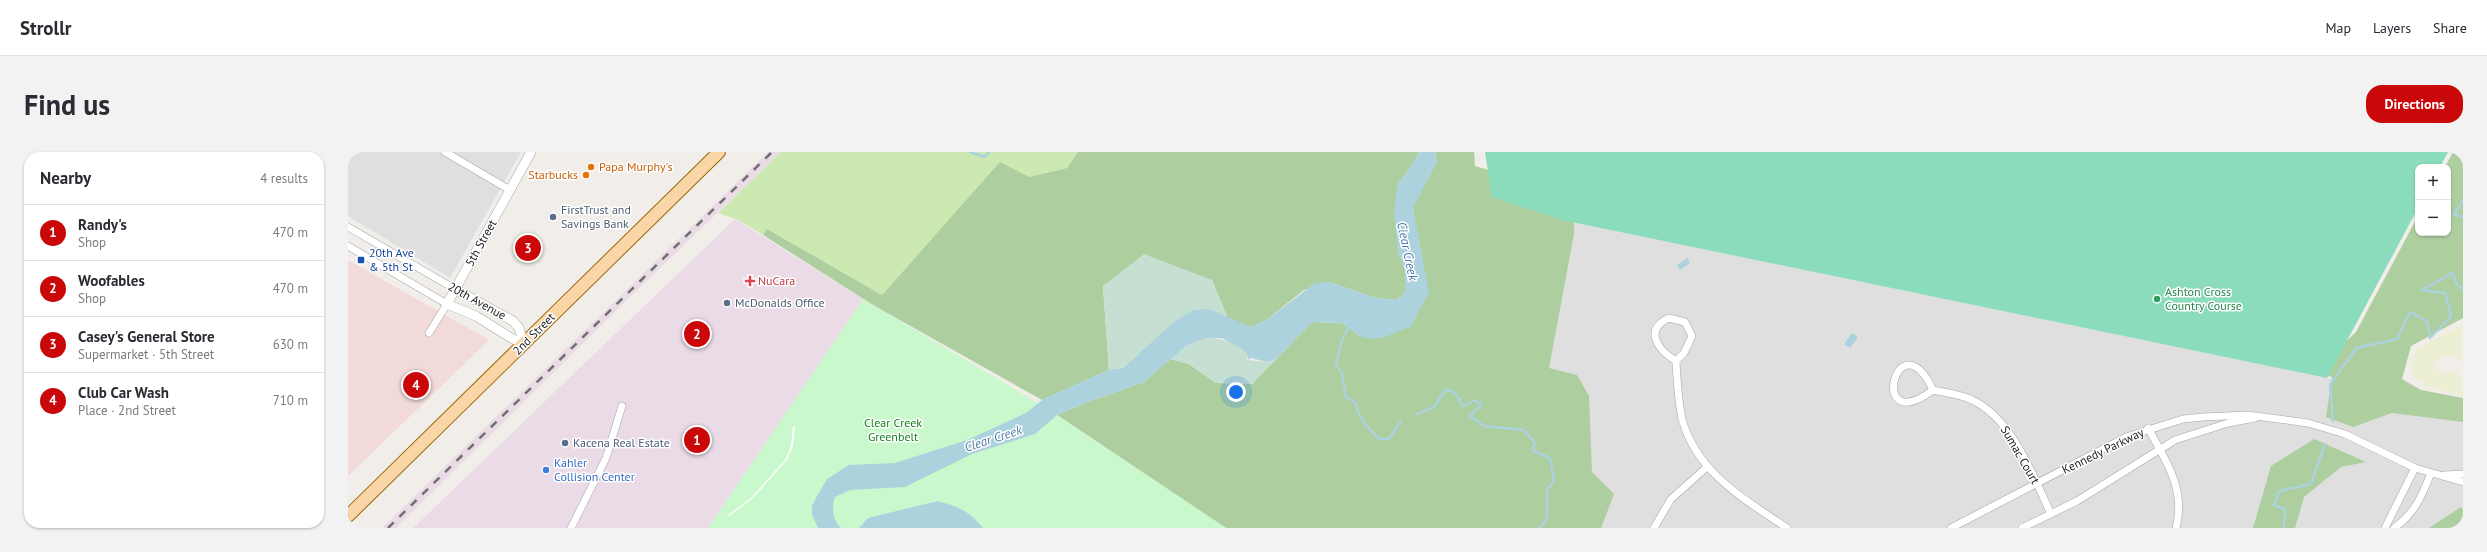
<!DOCTYPE html>
<meta charset="utf-8">
<style>
:root{--surface:#fff;--page:#f2f2f3;--text:#2b2b33;--muted:#7c7c81;--line:#e1e1e2;--accent:#cb0809}
body{margin:0;font-family:"PT Sans",sans-serif;background:var(--page);color:var(--text)}
.controls{position:absolute;right:12px;top:12px;display:grid;overflow:hidden;border-radius:8px;box-shadow:0 1px 3px #0004}
.controls button{width:36px;height:36px;display:grid;place-items:center;padding:0;border:0;border-bottom:1px solid var(--line);background:var(--surface);color:var(--text);font:20px sans-serif}
.you{position:absolute;left:888px;top:240px;width:14px;height:14px;margin:-10px;border:3px solid #fff;border-radius:50%;background:#1a73e8;box-shadow:0 0 0 6px #1a73e833}
.badge{display:grid;place-items:center;width:26px;height:26px;border-radius:50%;background:var(--accent);color:#fff;font-size:13px;font-weight:700}
.pin{position:absolute;translate:-50% -50%;border:2px solid #fff;box-shadow:0 1px 4px #0006}
.list{margin:0;padding:0;list-style:none}
h2{display:flex;justify-content:space-between;align-items:center;height:52px;margin:0;padding:0 16px;font-size:17px}
h2 small{font-size:13px;font-weight:400;color:var(--muted)}
.list li{display:grid;grid-template-columns:26px 1fr auto;gap:12px;align-items:center;box-sizing:border-box;height:56px;padding:0 16px;border-top:1px solid var(--line)}
.list b{display:block;font-size:15px;white-space:nowrap}
.list p{margin:0;font-size:13px;white-space:nowrap;color:var(--muted)}
.list em{font-size:13px;font-style:normal;color:var(--muted)}
.map{position:relative;flex:none;width:2115px;height:376px;overflow:hidden;border-radius:16px}
header{display:flex;align-items:center;gap:24px;box-sizing:border-box;height:56px;padding:0 20px;background:var(--surface);border-bottom:1px solid var(--line)}
header strong{font-size:19px}
nav{display:flex;gap:22px;margin-inline-start:auto;font-size:14px}
.intro{display:flex;align-items:center;justify-content:space-between;box-sizing:border-box;height:96px;padding:0 24px}
h1{margin:0;font-size:28px}
.button{padding:10px 18px;border-radius:16px;background:var(--accent);color:#fff;font-size:14px;font-weight:700}
main{display:flex;gap:24px;padding:0 24px}
aside{flex:1;background:var(--surface);border-radius:16px;box-shadow:0 1px 3px #0004}
.map>svg:first-child{display:block}
.residential{fill:#e0dfdf}
.commercial{fill:#f1dad9}
.industrial{fill:#eadbe7}
.farmland{fill:#edefd5}
.grass{fill:#cde9b2}
.forest{fill:#adcf9f}
.wetland{fill:#c6dfd3}
.park{fill:#c9f8cd}
.pitch{fill:#8bdcbd}
.water{fill:#abd2dd}
.pier{fill:#fff}
.lines{fill:none;stroke-linecap:round;stroke-linejoin:round}
.stream{stroke:#abd2dd;stroke-width:2.5}
.minor-casing{stroke:#a6a6a6;stroke-width:8}
.tertiary-casing{stroke:#a6a6a6;stroke-width:10}
.primary-casing{stroke:#996806;stroke-width:14}
.minor{stroke:#fff;stroke-width:7}
.tertiary{stroke:#fff;stroke-width:9}
.primary{stroke:#f9d5a7;stroke-width:12}
.rail{stroke:#707070;stroke-width:2.5;stroke-dasharray:8 8;stroke-linecap:butt}
.food-dot{fill:#e8710a;stroke:#fff;stroke-width:1.5}
.service-dot{fill:#5c6f8a;stroke:#fff;stroke-width:1.5}
.transit-dot{fill:#1a4fb4;stroke:#fff;stroke-width:1.5}
.health-dot{fill:#e0444e;stroke:#fff;stroke-width:1.5}
.leisure-dot{fill:#2e9e5b;stroke:#fff;stroke-width:1.5}
.shop-dot{fill:#3f7fe0;stroke:#fff;stroke-width:1.5}
.labels{text-anchor:middle;stroke-width:3;stroke-linejoin:round;paint-order:stroke}
.food-label{font-size:12px;fill:#c56008;stroke:#fff;text-anchor:start}
.service-label{font-size:12px;fill:#4e5e75;stroke:#fff;text-anchor:start}
.street-label{font-size:12px;fill:#222;stroke:#fff}
.transit-label{font-size:12px;fill:#164399;stroke:#fff;text-anchor:start}
.health-label{font-size:12px;fill:#be3a42;stroke:#fff;text-anchor:start}
.leisure-label{font-size:12px;fill:#27864d;stroke:#fff;text-anchor:start}
.park-label{font-size:12px;fill:#117f19;stroke:#fff}
.shop-label{font-size:12px;fill:#366cbe;stroke:#fff;text-anchor:start}
.water-label{font-size:13px;font-style:italic;fill:#4d7aa7;stroke:#fff}
</style>
<header>
<strong>Strollr</strong>
<nav><a>Map</a><a>Layers</a><a>Share</a></nav>
</header>
<div class="intro"><h1>Find us</h1><a class="button">Directions</a></div>
<main>
<aside>
<h2>Nearby<small>4 results</small></h2>
<ul class="list">
<li><span class="badge">1</span><div><b>Randy's</b><p>Shop</p></div><em>470 m</em></li>
<li><span class="badge">2</span><div><b>Woofables</b><p>Shop</p></div><em>470 m</em></li>
<li><span class="badge">3</span><div><b>Casey's General Store</b><p>Supermarket · 5th Street</p></div><em>630 m</em></li>
<li><span class="badge">4</span><div><b>Club Car Wash</b><p>Place · 2nd Street</p></div><em>710 m</em></li>
</ul>
</aside>
<div class="map">
<svg width="2115" height="376" viewBox="0 0 2115 376">
<rect width="100%" height="100%" fill="#f1eee9"/>
<!-- residential -->
<g class="residential">
<polygon points="0,0 173,0 102,126 0,64"/>
<polygon points="1214,68 2115,254 2115,376 1151,376"/>
</g>
<!-- commercial -->
<polygon class="commercial" points="0,108 141,188 0,324"/>
<!-- industrial -->
<g class="industrial">
<polygon points="420,0 433,0 287,140 48,376 34,376"/>
<polygon points="387,67 515,147 360,376 65,376"/>
</g>
<!-- farmland -->
<polygon class="farmland" points="2115,173 2115,209 2105,204 2095,204 2086,210 2085,216 2093,220 2107,220 2115,226 2115,244 2077,234 2066,224 2064,210 2070,195"/>
<!-- grass -->
<polygon class="grass" points="433,0 730,0 719,16 681,25 572,100 534,143 419,77 415,83 390,68 370,61"/>
<!-- forest -->
<g class="forest">
<polygon points="730,0 1071,0 1063,15 1049,33 1050,99 1057,118 1057,141 1048,148 1028,146 981,130 956,138 917,169 903,175 880,167 864,128 755,134 761,218 694,248 525,153 415,83 419,77 534,143 652,10 681,25 719,16"/>
<polygon points="1087,0 1126,0 1127,14 1157,23 1987,200 2008,180 2070,64 2070,81 2100,81 2100,15 2097,15 2105,0 2115,0 2115,166 2063,194 2054,227 2073,238 2115,246 2115,270 2044,261 2005,275 1978,265 1984,225 1614,137 1226,67 1226,82 1201,216 1229,223 1241,244 1244,320 1266,342 1253,376 878,376 709,263 742,249 796,230 822,207 841,212 868,231 904,232 964,170 994,171 1012,184 1063,174 1067,74 1065,55 1089,9"/>
<polygon points="1966,287 2018,310 1993,315 1956,345 1947,376 1905,376 1923,314"/>
<polygon points="2113,355 2115,358 2115,376 2081,376"/>
</g>
<!-- wetland -->
<g class="wetland">
<polygon points="796,102 864,128 880,167 861,157 788,204 775,216 761,218 755,134"/>
<path d="M858 186C876 186 886 190 899 202V208L919 210 927 208 904 232 868 231 841 212 822 207 838 194Z"/>
</g>
<!-- park -->
<polygon class="park" points="515,147 690,251 878,376 360,376"/>
<!-- pitch -->
<polygon class="pitch" points="1137,0 2100,0 2092,15 2070,15 2070,56 1979,226 1214,68 1144,45"/>
<!-- water -->
<g class="water">
<path d="M1071 0H1087L1089 9 1065 56 1081 140 1063 174 1037 185 1023 187 1012 184 994 171 964 170 927 208 919 210 903 206 900 208 899 202 892 196 874 186H858L838 194 796 230 742 249 709 263 687 282 624 302 557 335 502 338 487 345C483 355 485 368 493 376H470L464 363V354L468 346 479 327 501 313 547 311 619 288 678 261 694 248 761 218 775 216 826 170 846 158 861 157 903 175 917 169 967 131 981 130 1028 146 1048 148 1057 141V118L1050 100 1046 63 1049 33 1063 15Z"/>
<polygon points="1339,106 1342,111 1332,118 1329,113"/>
<polygon points="1504,181 1510,185 1502,196 1496,192"/>
<path d="M590 349C610 354 622 360 635 376H511L520 366Z"/>
</g>
<!-- pier -->
<polygon class="pier" points="445,274 447,275 445,294 439,308 404,347 381,364 380,363 403,346 438,307 443,294"/>
<g class="lines">
<!-- stream -->
<g class="stream">
<polyline points="622,0 636,5 641,0"/>
<polyline points="2115,49 2106,62 2115,65"/>
<path d="M1002 172 993 191 988 212 994 222 998 245 1008 251C1010 266 1020 276 1031 287H1041L1053 269"/>
<polyline points="1069,262 1086,255 1098,237 1107,241 1115,254 1127,248 1133,253 1122,264 1136,274 1176,278 1187,291 1185,299 1202,306 1206,328 1199,339 1199,366 1192,376"/>
<polyline points="1985,269 1982,233 2008,196 2049,187 2062,160 2079,169 2082,186 2103,164 2097,141 2074,138 2104,121 2110,134 2115,137"/>
<polyline points="1936,376 1937,357 1926,353 1931,339 1963,332 1977,292"/>
</g>
<defs>
<g id="minor">
<polyline points="97,0 162,38"/>
<polyline points="0,75 107,137"/>
<polyline points="0,94 99,152 81,181"/>
<path d="M1321 166 1337 170 1344 184 1336 201 1328 209C1310 198 1295 178 1321 166Z"/>
<path d="M1328 209C1329 228 1330 248 1334 267 1349 321 1396 347 1439 376"/>
<path d="M1585 238C1518 288 1549 162 1585 238 1598 241 1612 242 1624 248 1664 266 1685 324 1703 362"/>
<path d="M1800 276C1818 309 1838 337 1828 376"/>
<polyline points="2097,323 2115,322"/>
<polyline points="223,376 258,306 274,254"/>
<polyline points="1306,376 1323,347 1359,315"/>
<polyline points="1603,376 1778,285 1835,267 1855,265 1900,263 1960,271 1997,282 2067,316 2115,330"/>
<polyline points="1674,376 1729,349 1827,288 1880,271 1907,266"/>
<polyline points="2037,376 2067,316"/>
<path d="M2046 376C2067 361 2074 344 2083 321"/>
</g>
<g id="tertiary">
<polyline points="107,137 165,169 171,176 176,192"/>
<polyline points="176,192 163,186 128,164 99,152 183,0"/>
</g>
<polyline id="primary" points="0,364 371,0"/>
</defs>
<!-- minor casing -->
<use href="#minor" class="minor-casing"/>
<!-- tertiary casing -->
<use href="#tertiary" class="tertiary-casing"/>
<!-- primary casing -->
<use href="#primary" class="primary-casing"/>
<!-- minor -->
<use href="#minor" class="minor"/>
<!-- tertiary -->
<use href="#tertiary" class="tertiary"/>
<!-- primary -->
<use href="#primary" class="primary"/>
<!-- rail -->
<polyline class="rail" points="40,376 424,0"/>
</g>
<!-- markers -->
<g class="food-dot">
<circle cx="243" cy="15" r="4"/>
<circle cx="238" cy="23" r="4"/>
</g>
<g class="service-dot">
<circle cx="205" cy="65" r="4"/>
<circle cx="379" cy="151" r="4"/>
<circle cx="217" cy="291" r="4"/>
</g>
<rect class="transit-dot" x="9" y="104" width="8" height="8" rx="2"/>
<path class="health-dot" d="M400 123h4v4h4v4h-4v4h-4v-4h-4v-4h4z"/>
<circle class="leisure-dot" cx="1809" cy="147" r="4"/>
<circle class="shop-dot" cx="198" cy="318" r="4"/>
<g class="labels">
<!-- food labels -->
<g class="food-label">
<text x="251" y="19">Papa Murphy's</text>
<text x="230" y="27" text-anchor="end">Starbucks</text>
</g>
<!-- service labels -->
<g class="service-label">
<text x="213" y="62">FirstTrust and<tspan x="213" dy="14">Savings Bank</tspan></text>
<text x="387" y="155">McDonalds Office</text>
<text x="225" y="295">Kacena Real Estate</text>
</g>
<!-- street labels -->
<g class="street-label">
<text transform="translate(133 91) rotate(-61)" y="4">5th Street</text>
<text transform="translate(129 149) rotate(29)" y="4">20th Avenue</text>
<text transform="translate(186 182) rotate(-45)" y="4">2nd Street</text>
<text transform="translate(1755 299) rotate(-26)" y="4">Kennedy Parkway</text>
<text transform="translate(1672 303) rotate(60)" y="4">Sumac Court</text>
</g>
<!-- transit labels -->
<g class="transit-label">
<text x="21" y="105">20th Ave<tspan x="21" dy="14">&amp; 5th St</tspan></text>
</g>
<!-- health labels -->
<g class="health-label">
<text x="410" y="133">NuCara</text>
</g>
<!-- leisure labels -->
<g class="leisure-label">
<text x="1817" y="144">Ashton Cross<tspan x="1817" dy="14">Country Course</tspan></text>
</g>
<!-- park labels -->
<g class="park-label">
<text x="545" y="275">Clear Creek<tspan x="545" dy="14">Greenbelt</tspan></text>
</g>
<!-- shop labels -->
<g class="shop-label">
<text x="206" y="315">Kahler<tspan x="206" dy="14">Collision Center</tspan></text>
</g>
<!-- water labels -->
<g class="water-label">
<text transform="translate(1060 99) rotate(78)" y="5">Clear Creek</text>
<text transform="translate(645 286) rotate(-18)" y="5">Clear Creek</text>
</g>
</g>
</svg>
<div class="controls">
<button>+</button>
<button>−</button>
</div>
<div class="you"></div>
<div class="pin badge" style="left:349px;top:288px">1</div>
<div class="pin badge" style="left:349px;top:182px">2</div>
<div class="pin badge" style="left:180px;top:96px">3</div>
<div class="pin badge" style="left:68px;top:233px">4</div>
</div>
</main>
